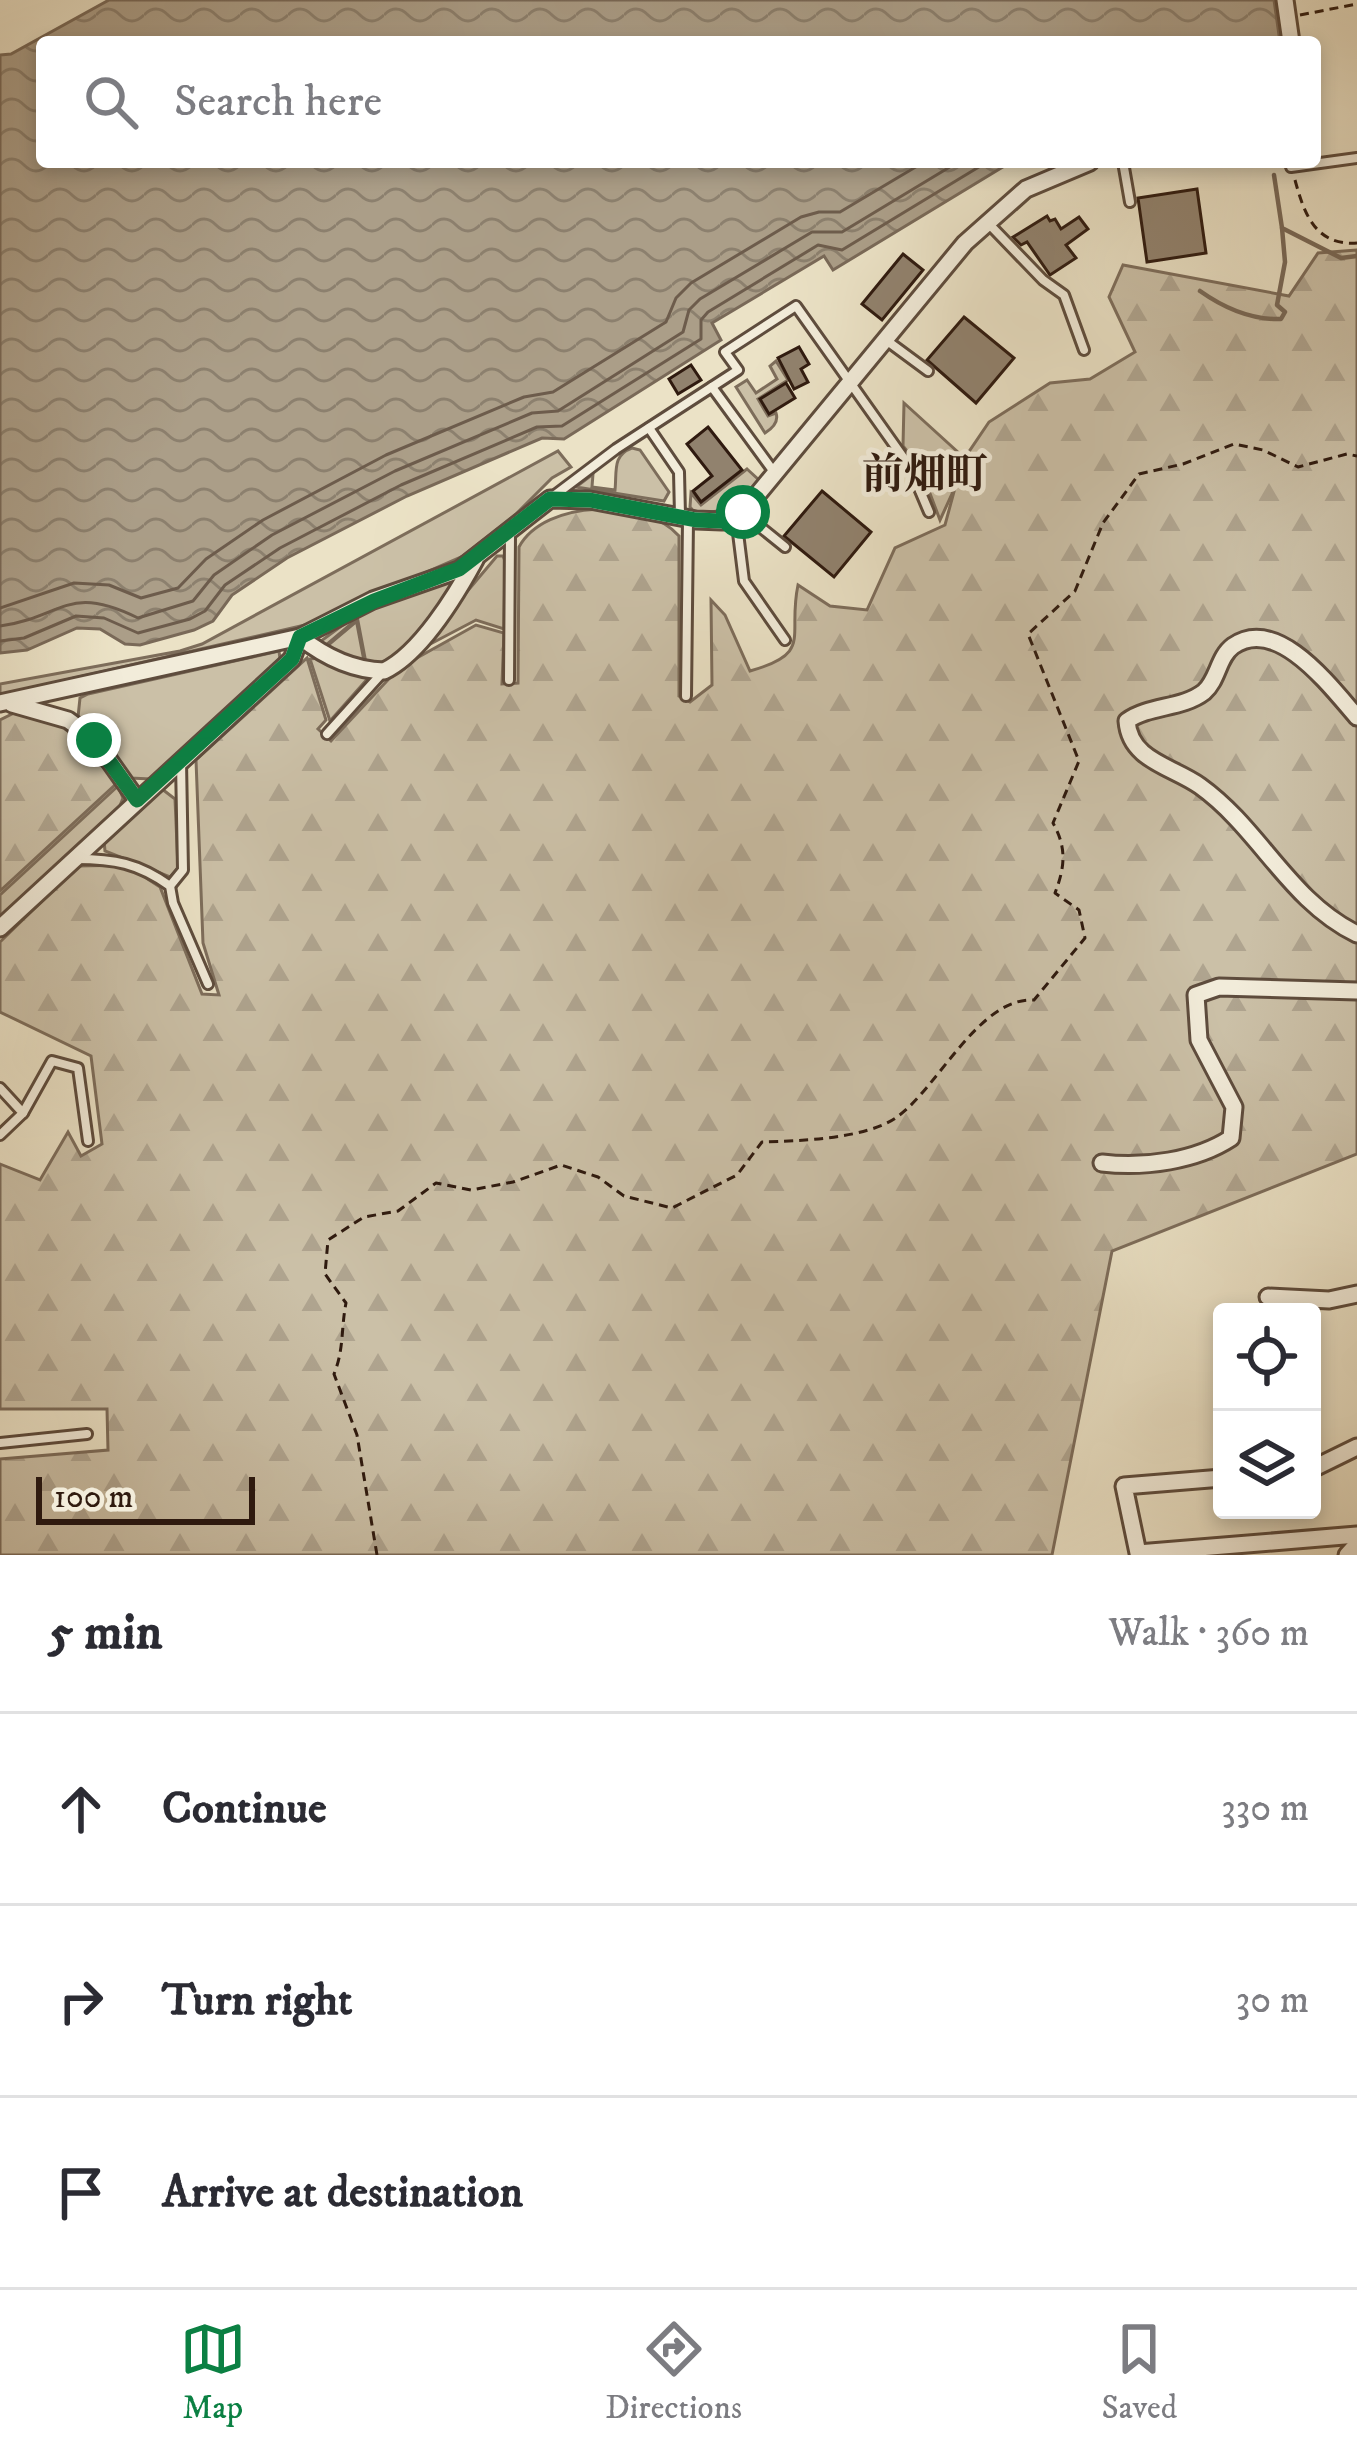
<!DOCTYPE html>
<meta charset="utf-8">
<style>
:root{--surface:#fff;--page:#f2f2f3;--text:#2b2b33;--muted:#7c7c81;--line:#e1e1e2;--accent:#0b8043}
body{margin:0;font-family:"IM FELL DW Pica","Noto Serif JP",serif;background:var(--page);color:var(--text)}
.controls{position:absolute;right:36px;bottom:36px;display:grid;overflow:hidden;border-radius:12px;box-shadow:0 6px 18px #0003}
.controls button{width:108px;height:108px;display:grid;place-items:center;padding:0;border:0;border-bottom:3px solid var(--line);background:var(--surface);color:var(--text);font:60px sans-serif}
.scale{position:absolute;left:36px;bottom:30px;width:219px;box-sizing:border-box;padding-left:12px;border:6px solid #2f1a0f;border-top:0;font-size:33px;line-height:42px;white-space:nowrap;color:#2f1a0f;-webkit-text-stroke:9px #f2ecda;paint-order:stroke}
.stop{position:absolute;width:36px;height:36px;margin:-27px;border:9px solid #0b8043;border-radius:50%;background:#fff}
.stop.end{background:#0b8043;border-color:#fff;box-shadow:0 3px 12px #0008}
.list{margin:0;padding:0;list-style:none}
h2{display:flex;justify-content:space-between;align-items:center;height:156px;margin:0;padding:0 48px;font-size:51px}
h2 small{font-size:39px;font-weight:400;color:var(--muted)}
.list li{display:grid;grid-template-columns:78px 1fr auto;gap:36px;align-items:center;box-sizing:border-box;height:192px;padding:0 48px;border-top:3px solid var(--line)}
.list b{display:block;font-size:45px;white-space:nowrap}
.list em{font-size:39px;font-style:normal;color:var(--muted)}
.icon{flex:none;width:66px;height:66px;fill:none;stroke:currentColor;stroke-width:2;stroke-linecap:round;stroke-linejoin:round}
.map{position:relative;flex:none;width:1357px;height:1555px;overflow:hidden}
.search{position:absolute;background:var(--surface);box-shadow:0 6px 18px #0003;left:36px;right:36px;top:36px;height:132px;display:flex;align-items:center;gap:30px;box-sizing:border-box;padding:0 42px;border-radius:12px;color:var(--muted);font-size:45px}
.sheet{height:732px;background:var(--surface)}
nav{display:flex;justify-content:space-around;align-items:center;box-sizing:border-box;height:168px;border-top:3px solid var(--line);background:var(--surface);font-size:33px;color:var(--muted)}
nav a{display:grid;justify-items:center;gap:6px}
nav .on{color:var(--accent)}
.map>svg:first-child{display:block}
.green{fill:#cbc0a7;stroke:#7d6d5b;stroke-width:3}
.forest{fill:url(#forest-firs);stroke:#7d6d5b;stroke-width:3}
.water{fill:url(#water-waves);stroke:#796958;stroke-width:3}
.lines{fill:none;stroke-linecap:round;stroke-linejoin:round}
.shore{stroke:#6d5c4c;stroke-width:3}
.stream{stroke:#796958;stroke-width:4.5}
.building{fill:#91826e;stroke:#2f1a0f;stroke-width:3}
.service-casing{stroke:#5e4c3d;stroke-width:14}
.minor-casing{stroke:#5e4c3d;stroke-width:21}
.path{stroke:#2f1a0f;stroke-width:3;stroke-dasharray:9 6;stroke-linecap:butt}
.service{stroke:#f2ecda;stroke-width:8}
.minor{stroke:#f2ecda;stroke-width:15}
.route{stroke:#0b8043;stroke-width:15}
.labels{text-anchor:middle;stroke-width:10;stroke-linejoin:round;paint-order:stroke}
.quarter-label{font-size:42px;font-weight:bold;fill:#2f1a0f;stroke:#f2ecda}
</style>
<div class="map">
<svg width="1357" height="1555" viewBox="0 0 1357 1555">
<defs>
<pattern id="forest-firs" width="22" height="20" patternUnits="userSpaceOnUse" patternTransform="scale(3)"><rect width="22" height="20" fill="#cbc0a7"/><path d="M5 1l3.5 6h-7zM16 11l3.5 6h-7z" fill="#afa48f"/></pattern>
<pattern id="water-waves" width="16" height="10" patternUnits="userSpaceOnUse" patternTransform="scale(3)"><rect width="16" height="10" fill="#ab9e88"/><path d="M0 5q4-4 8 0t8 0" fill="none" stroke="#8c806e"/></pattern>
</defs>
<rect width="100%" height="100%" fill="#ebe2c6"/>
<filter id="stains"><feTurbulence type="fractalNoise" baseFrequency=".00167" numOctaves="4"/><feColorMatrix values="0 0 0 0 .2 0 0 0 0 .09 0 0 0 0 .02 0 0 0 .5 -.17"/></filter>
<radialGradient id="worn" r=".72"><stop offset=".6" stop-color="#630" stop-opacity="0"/><stop offset="1" stop-color="#630" stop-opacity=".3"/></radialGradient>
<!-- green -->
<g class="green">
<path d="M776 361 788 380 758 399 768 416 776 413C779 422 773 428 765 433L736 387 747 380 756 393 777 379 770 366Z"/>
<polygon points="904,403 960,454 952,494 940,520 920,467 903,446"/>
<path d="M632 448 640 450 669 492 664 501 576 487 593 474 592 487 615 490C617 472 612 455 632 448Z"/>
<polygon points="558,451 571,467 552,478 516,514 463,556 305,625 0,695 0,684 180,651 202,644"/>
<path d="M747 469 759 480C743 506 724 513 695 513L690 507 691 493 701 505Z"/>
<polygon points="497,556 503,556 505,561 504,629 476,620 417,651"/>
<polygon points="448,579 454,582 455,591 404,653 377,668 324,650 321,641 355,616"/>
<polygon points="279,651 280,659 151,779 130,778 99,733 78,717 80,698 88,694"/>
<polygon points="319,658 352,674 370,676 330,721 310,659"/>
<polygon points="118,786 123,798 119,808 0,917 0,895"/>
<polygon points="162,789 175,799 178,868 170,877 105,851 104,841"/>
</g>
<!-- forest -->
<g class="forest">
<path d="M1357 250V1154L1112 1251 1052 1555H0V1459L108 1450 107 1409H0V1164L40 1180 68 1132 81 1156 102 1144 91 1056 0 1012V942L78 866 126 865 160 887 202 994 219 995 203 943 196 760 307 658 326 720 318 729 331 741 399 668 476 625 504 633 502 684 518 683 519 547C545 499 646 498 679 536V696L690 702 712 685 711 600 725 615 750 671C814 653 787 637 798 585L830 606 867 610 895 548 945 525 962 462 989 422 1050 383 1090 379 1135 352 1109 297 1123 265 1289 296 1318 253Z"/>
<polygon points="14,713 60,723 80,739 76,754 106,768 117,783 0,891 0,720"/>
</g>
<!-- water -->
<polygon class="water" points="109,0 1274,0 1280,42 42,42 42,162 1011,162 833,270 824,256 712,323 721,340 564,439 542,438 407,496 287,558 232,595 213,621 194,630 140,645 125,644 100,629 77,628 27,650 0,653 0,55 11,54"/>
<g class="lines">
<!-- shore -->
<g class="shore">
<polyline points="0,608 74,583 109,585 141,598 178,588 206,559 263,520 386,455 524,397 553,392 666,322 676,298 691,283 801,217 819,212 840,212 924,162"/>
<path d="M0 626C64 617 67 583 138 618L193 601 214 575 272 535 395 471 532 413 558 411 683 332 689 310 700 299 812 232H842L958 162"/>
<polyline points="0,641 24,638 76,616 104,618 138,633 190,619 205,611 225,585 280,548 401,485 537,427 562,426 701,339 701,320 708,312 818,245 842,250 987,162"/>
</g>
<!-- stream -->
<g class="stream">
<polyline points="1274,175 1282,228 1341,258 1357,256"/>
<path d="M1200 291C1224 308 1251 320 1281 319L1285 312 1277 305 1285 262 1282 228"/>
<polyline points="326,646 357,620 365,662"/>
</g>
</g>
<!-- building -->
<g class="building">
<polygon points="1197,189 1206,253 1147,262 1138,198"/>
<polygon points="1047,216 1050,221 1055,219 1061,229 1079,217 1088,229 1066,245 1076,258 1050,275 1027,242 1021,245 1013,237"/>
<polygon points="903,254 923,270 882,320 862,304"/>
<polygon points="964,317 1014,358 976,403 927,360"/>
<polygon points="799,347 809,364 801,369 808,382 794,389 778,358"/>
<polygon points="691,365 701,380 678,394 669,379"/>
<polygon points="786,383 795,398 769,414 760,399"/>
<polygon points="708,427 742,470 701,502 693,491 712,476 687,444"/>
<polygon points="822,491 871,532 834,577 784,536"/>
</g>
<g class="lines">
<defs>
<g id="service">
<polyline points="1123,162 1130,202"/>
<polyline points="1290,162 1291,167 1357,158"/>
<polyline points="988,223 1043,280 1064,295 1084,350"/>
<polyline points="886,340 928,371"/>
<polyline points="712,387 774,472"/>
<polyline points="649,428 679,472 680,515"/>
<polyline points="555,495 616,449 738,370 725,352 796,306 910,467 929,512"/>
<polyline points="744,514 785,547"/>
<polyline points="736,517 744,581 785,640"/>
<polyline points="509,680 510,535"/>
<polyline points="686,696 688,520"/>
<polyline points="327,734 383,672"/>
<path d="M76 859C114 859 138 863 170 886L173 903 208 984"/>
<polyline points="170,886 183,870 181,762"/>
<polyline points="0,1088 23,1113 0,1135"/>
<polyline points="23,1113 52,1061 78,1068 88,1141"/>
<polyline points="0,1443 87,1434"/>
</g>
<g id="minor">
<polyline points="1285,0 1291,42"/>
<path d="M0 703 300 637C325 657 352 670 384 671 420 654 456 595 475 560"/>
<polyline points="12,704 68,720 94,739 137,800"/>
<path d="M1357 717C1330 686 1277 615 1233 646 1218 657 1218 680 1204 692 1182 709 1149 705 1127 721 1130 761 1172 766 1200 786 1260 829 1289 901 1357 934"/>
<polyline points="0,928 292,659 300,637 373,600 459,570 550,499 590,500 696,520 722,521 743,512 965,243 1026,189 1090,162"/>
<path d="M1102 1163C1144 1168 1196 1161 1231 1138L1234 1107 1199 1040 1196 995 1219 987 1357 991"/>
<polyline points="1268,1297 1329,1300 1357,1294"/>
<polyline points="1312,1469 1357,1447"/>
<polyline points="1222,1478 1124,1486 1138,1553 1357,1535"/>
<polyline points="1347,1555 1357,1544"/>
</g>
</defs>
<!-- service casing -->
<use href="#service" class="service-casing"/>
<!-- minor casing -->
<use href="#minor" class="minor-casing"/>
<!-- path -->
<g class="path">
<polyline points="1300,15 1357,4"/>
<path d="M1295 180C1304 213 1315 246 1357 243"/>
<path d="M377 1555 357 1435 334 1374C344 1350 341 1328 346 1303L325 1274 328 1240 364 1217 398 1211 436 1183 471 1190 513 1182 561 1165 598 1177 624 1196 672 1208 737 1175 762 1142C798 1141 867 1139 897 1117 938 1088 979 997 1034 1000L1085 938 1079 910 1055 893C1065 867 1067 848 1053 823L1079 761 1028 634 1075 591 1103 523 1139 474 1183 464 1234 444 1263 450 1298 467 1347 454 1357 456"/>
</g>
<!-- service -->
<use href="#service" class="service"/>
<!-- minor -->
<use href="#minor" class="minor"/>
</g>
<g class="lines">
<!-- route -->
<polyline class="route" points="94,740 137,800 292,659 300,637 374,601 459,569 550,499 590,500 696,520 722,521 743,512"/>
</g>
<g class="labels">
<!-- quarter labels -->
<g class="quarter-label">
<text x="925" y="488">前畑町</text>
</g>
</g>
<rect width="100%" height="100%" filter="url(#stains)"/>
<rect width="100%" height="100%" fill="url(#worn)"/>
</svg>
<div class="controls">
<button><svg class="icon" aria-label="locate" viewBox="0 0 24 24"><circle cx="12" cy="12" r="6"/><path d="M12 2v4M12 18v4M2 12h4M18 12h4"/></svg></button>
<button><svg class="icon" aria-label="layers" viewBox="0 0 24 24"><path d="M12 4l9 5-9 5-9-5zM3 14l9 5 9-5"/></svg></button>
</div>
<div class="scale">100 m</div>
<div class="stop" style="left:743px;top:512px"></div>
<div class="stop end" style="left:94px;top:740px"></div>
<div class="search"><svg class="icon" aria-label="search" viewBox="0 0 24 24"><circle cx="10" cy="10" r="6"/><path d="M15 15l6 6"/></svg>Search here</div>
</div>
<section class="sheet">
<h2>5 min<small>Walk · 360 m</small></h2>
<ul class="list">
<li><svg class="icon" aria-label="ahead" viewBox="0 0 24 24"><path d="M12 20V5M6 11l6-6 6 6"/></svg><div><b>Continue</b></div><em>330 m</em></li>
<li><svg class="icon" aria-label="right" viewBox="0 0 24 24"><path d="M7 20v-9h11M14 6l5 5-5 5"/></svg><div><b>Turn right</b></div><em>30 m</em></li>
<li><svg class="icon" aria-label="arrive" viewBox="0 0 24 24"><path d="M6 21V4h12l-3 4 3 4H6"/></svg><div><b>Arrive at destination</b></div></li>
</ul>
</section>
<nav>
<a class="on"><svg class="icon" aria-label="map" viewBox="0 0 24 24"><path d="M3 6l6-2 6 2 6-2v14l-6 2-6-2-6 2zM9 4v14M15 6v14"/></svg>Map</a>
<a><svg class="icon" aria-label="directions" viewBox="0 0 24 24"><path d="M12 3l9 9-9 9-9-9zM9 14v-3h6M13 9l2 2-2 2"/></svg>Directions</a>
<a><svg class="icon" aria-label="saved" viewBox="0 0 24 24"><path d="M7 4h10v16l-5-4-5 4z"/></svg>Saved</a>
</nav>
